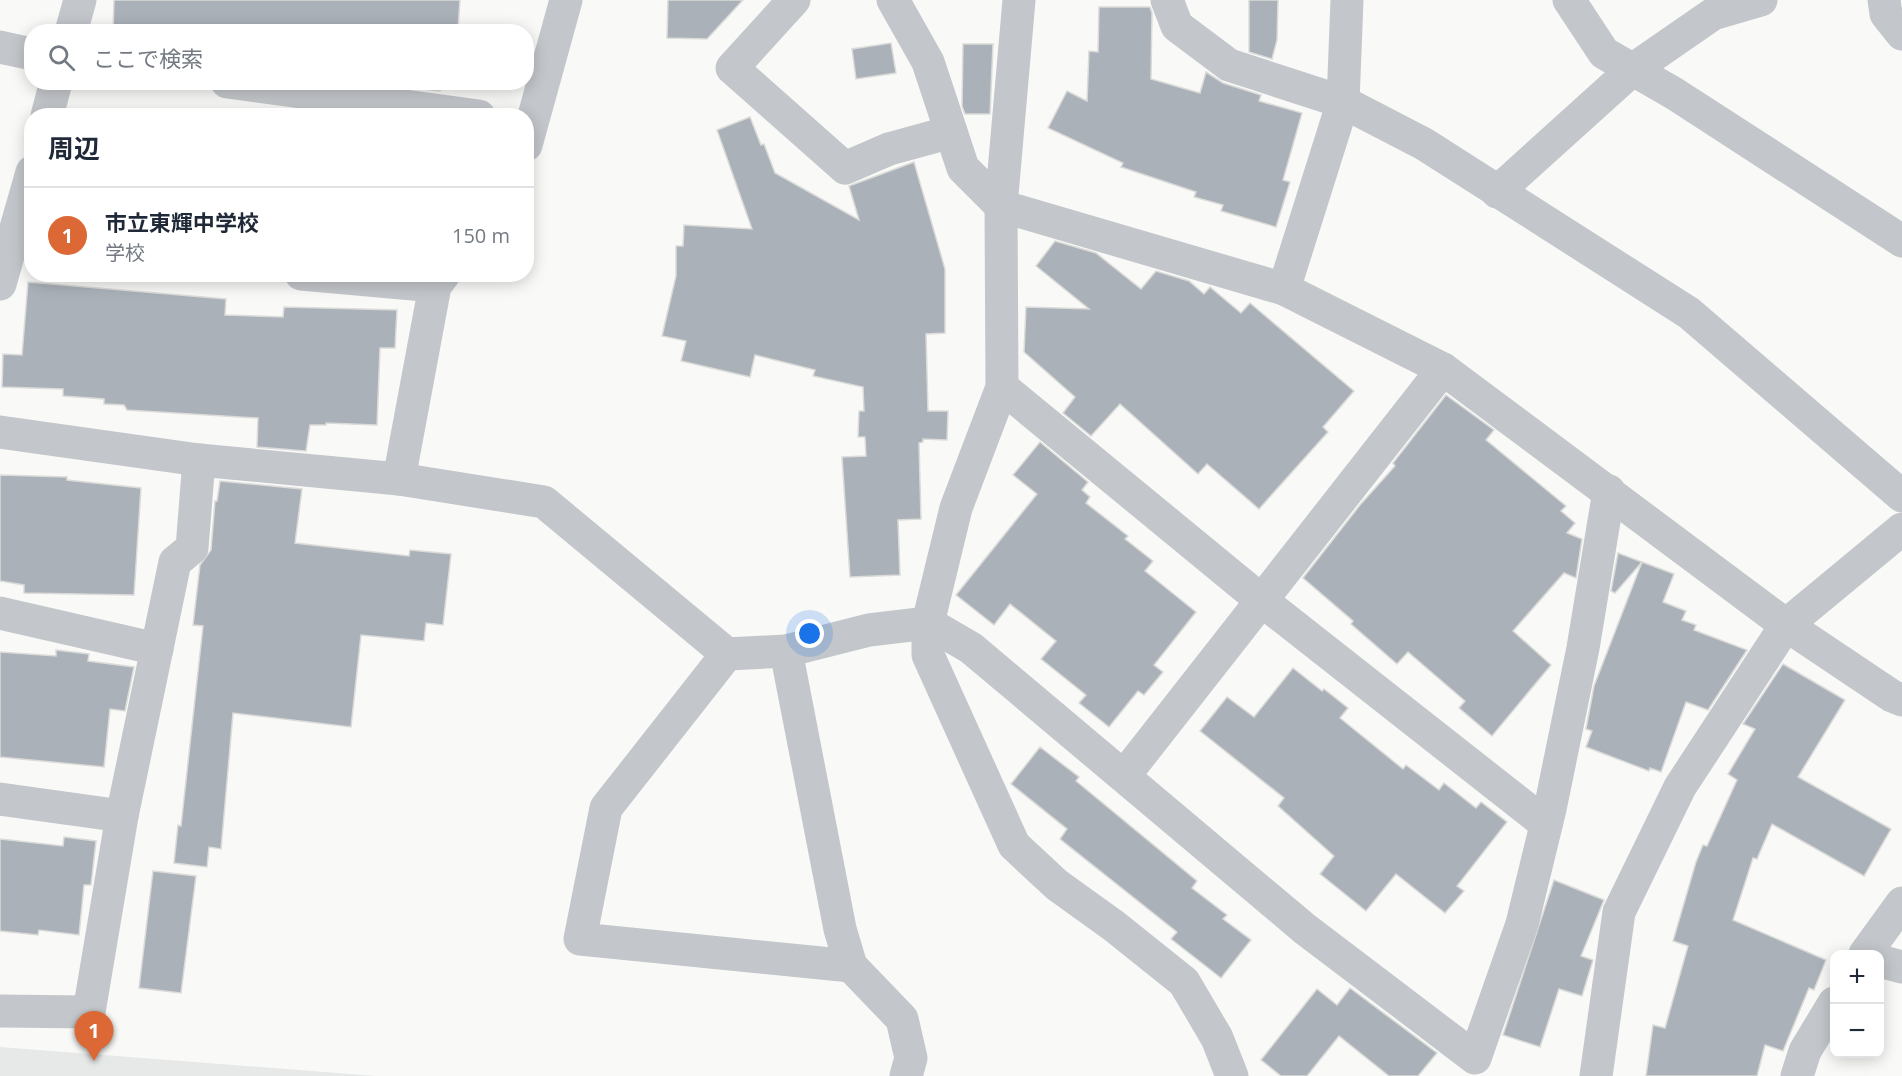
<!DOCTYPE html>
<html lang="ja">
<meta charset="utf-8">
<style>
:root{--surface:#fff;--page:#f2f2f3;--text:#1f2937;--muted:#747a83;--line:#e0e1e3;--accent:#db6835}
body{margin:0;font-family:"Open Sans","Noto Sans JP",sans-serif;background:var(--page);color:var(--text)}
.controls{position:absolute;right:18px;bottom:18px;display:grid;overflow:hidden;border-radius:12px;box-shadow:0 3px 15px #0003}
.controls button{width:54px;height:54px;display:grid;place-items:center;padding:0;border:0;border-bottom:2px solid var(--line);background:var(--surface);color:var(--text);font:30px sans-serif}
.you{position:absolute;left:810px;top:634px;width:21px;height:21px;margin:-15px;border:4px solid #fff;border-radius:50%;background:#1a73e8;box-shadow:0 0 0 9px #1a73e833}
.badge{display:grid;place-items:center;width:39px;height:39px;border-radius:50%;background:var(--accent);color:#fff;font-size:20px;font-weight:700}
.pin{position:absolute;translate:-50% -50px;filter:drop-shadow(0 2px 3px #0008)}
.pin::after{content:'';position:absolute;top:32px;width:21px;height:18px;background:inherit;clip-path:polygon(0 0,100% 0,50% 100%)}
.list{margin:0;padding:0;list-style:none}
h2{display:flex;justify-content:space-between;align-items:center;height:78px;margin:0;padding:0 24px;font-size:26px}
h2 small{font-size:20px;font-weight:400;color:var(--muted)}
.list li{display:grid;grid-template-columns:39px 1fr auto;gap:18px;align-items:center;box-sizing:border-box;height:96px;padding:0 24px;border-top:2px solid var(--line)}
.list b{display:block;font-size:22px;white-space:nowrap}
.list p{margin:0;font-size:20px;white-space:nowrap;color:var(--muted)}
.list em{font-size:20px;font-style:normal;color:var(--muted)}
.icon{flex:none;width:33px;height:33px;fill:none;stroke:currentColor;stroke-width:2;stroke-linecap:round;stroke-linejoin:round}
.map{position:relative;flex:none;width:1902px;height:1076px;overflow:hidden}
.search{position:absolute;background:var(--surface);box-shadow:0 3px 15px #0003;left:24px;top:24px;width:510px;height:66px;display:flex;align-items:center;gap:15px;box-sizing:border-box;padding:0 21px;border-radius:24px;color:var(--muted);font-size:22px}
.panel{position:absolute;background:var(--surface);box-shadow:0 3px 15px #0003;left:24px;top:108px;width:510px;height:174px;border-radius:24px}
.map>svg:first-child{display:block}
.built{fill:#e7e8e8}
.building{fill:#aab1b8;stroke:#dbdbd9;stroke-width:1.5}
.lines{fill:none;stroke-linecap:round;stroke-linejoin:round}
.minor{stroke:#c3c6ca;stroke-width:33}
</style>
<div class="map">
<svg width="1902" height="1076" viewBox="0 0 1902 1076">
<rect width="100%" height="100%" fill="#f9f9f7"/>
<!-- built -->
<polygon class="built" points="0,1047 376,1076 0,1076"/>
<!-- building -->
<g class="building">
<polygon points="114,0 460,0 458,29 452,29 451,32 113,32"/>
<polygon points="668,0 743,0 707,39 667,38"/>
<polygon points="1249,0 1278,0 1277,40 1272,59 1249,52"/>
<polygon points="1099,7 1150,7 1152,13 1151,79 1200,93 1206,72 1223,83 1261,95 1259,101 1302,113 1283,180 1290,182 1276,227 1221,211 1223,205 1194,197 1196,192 1121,167 1123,163 1048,128 1067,91 1087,101 1089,51 1098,52"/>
<polygon points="891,43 896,73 856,79 852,49"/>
<polygon points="963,44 993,44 990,114 965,114 962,106"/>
<polygon points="408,82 441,82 440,91 408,87"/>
<polygon points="750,117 761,145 764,144 775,173 859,220 849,186 914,162 945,269 945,333 926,334 928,411 948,411 947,440 923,439 923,442 919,443 921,519 898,520 900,575 850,577 842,457 866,456 865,437 858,437 859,411 864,411 863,387 813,376 815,370 755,355 750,377 681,361 686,341 662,336 676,276 676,246 683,246 684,225 752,229 717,130"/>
<polygon points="1055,241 1096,253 1141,289 1156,271 1189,281 1204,294 1210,287 1241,313 1250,303 1354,391 1323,427 1328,432 1259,509 1207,464 1198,474 1120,404 1091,436 1063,413 1075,397 1024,352 1026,307 1089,309 1036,266"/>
<polygon points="28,282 226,299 225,315 283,317 284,307 397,310 395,348 380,348 377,425 326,423 326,425 310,425 306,451 257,447 258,418 127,410 124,405 104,404 104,399 63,396 63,389 2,387 3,354 22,355"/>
<polygon points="1446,395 1494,430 1486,440 1566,506 1561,511 1575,523 1567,533 1582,539 1576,578 1564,573 1513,631 1551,665 1492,736 1459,708 1465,701 1408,652 1397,664 1351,624 1353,621 1303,578 1360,505 1395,466 1393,463"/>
<polygon points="1040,442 1088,482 1082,490 1090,497 1086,503 1128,536 1125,539 1153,561 1145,571 1196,612 1154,665 1163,672 1144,695 1138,691 1109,727 1079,703 1086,695 1041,659 1056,641 1010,604 994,625 956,595 1037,494 1013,475"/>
<polygon points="0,475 67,477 67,480 141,488 134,595 24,593 24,585 0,581"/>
<polygon points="220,481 302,489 295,543 409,556 410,550 451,554 443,625 426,623 424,641 361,635 351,727 233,713 221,849 209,847 207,867 174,863 178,825 181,826 203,626 193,625 200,565 211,550 215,501 217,501"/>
<polygon points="1618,553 1642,562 1615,593 1611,591"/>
<polygon points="1642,562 1674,574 1663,602 1686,611 1682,620 1696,625 1694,630 1747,650 1708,710 1686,702 1661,772 1650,768 1649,771 1586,747 1592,731 1586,729 1594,686"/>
<polygon points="56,650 89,654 88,661 134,667 125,711 110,709 104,767 0,757 0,652 56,656"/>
<polygon points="1783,664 1845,700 1798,777 1891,829 1864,876 1772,824 1757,859 1753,858 1733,920 1826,960 1814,990 1809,988 1783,1051 1765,1045 1757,1076 1646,1076 1653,1025 1665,1028 1688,946 1673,941 1696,862 1703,845 1707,846 1737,780 1728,774 1755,729 1743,724"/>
<polygon points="1293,668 1322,691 1324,689 1348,708 1340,718 1403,769 1406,765 1439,790 1444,783 1476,808 1481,802 1507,822 1457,886 1464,891 1445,913 1396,874 1366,911 1320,874 1334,856 1278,806 1284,798 1200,731 1227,697 1254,717"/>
<polygon points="1040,747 1079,777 1076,781 1197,881 1192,888 1227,915 1223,919 1251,940 1221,978 1171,939 1177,932 1060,839 1067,829 1011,784"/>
<polygon points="64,837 96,841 91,885 84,885 79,935 39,930 38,935 0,931 0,839 63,846"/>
<polygon points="153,871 196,876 181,993 139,988"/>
<polygon points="1554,880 1604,900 1581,956 1593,960 1582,996 1559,989 1540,1047 1503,1035"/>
<polygon points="1350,988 1437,1053 1418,1076 1389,1076 1339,1036 1307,1076 1281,1076 1261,1060 1317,989 1337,1005"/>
</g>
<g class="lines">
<!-- minor -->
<g class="minor">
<polyline points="794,0 732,68 845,168 889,149 951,132"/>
<polyline points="893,0 928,62 963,168 1001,206 1284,289 1443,369 1786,625 1892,696 1902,700"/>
<polyline points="1019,0 1001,206 1002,387 956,508 928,623 928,655 1014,845 1057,885 1114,926 1184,982 1217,1038 1232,1076"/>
<polyline points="1167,0 1177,26 1229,65 1343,102 1424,144 1689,313 1902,496"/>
<polyline points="1569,0 1604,53 1675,94 1902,241"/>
<polyline points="1884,0 1886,14 1902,34"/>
<polyline points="71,32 80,0"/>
<polyline points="0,47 32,54"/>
<polyline points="227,82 479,116"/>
<polyline points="47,116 56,82"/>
<polyline points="526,145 566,0"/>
<polyline points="1497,192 1632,70 1713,14 1761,0"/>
<polyline points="301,274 435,286"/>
<polyline points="0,284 32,172"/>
<polyline points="1284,289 1343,102 1347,0"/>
<polyline points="1002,387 1261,600 1546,824"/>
<polyline points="0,432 199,460 399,479 544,502 727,654 786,651 869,630 928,623 971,648 1305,929 1475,1058 1522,924 1550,809 1583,648 1609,491"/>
<polyline points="399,479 435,286 444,274"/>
<polyline points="0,613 157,649"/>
<polyline points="786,651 840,929 851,966 902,1019 911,1058 906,1076"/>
<polyline points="727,654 606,808 580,939 851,966"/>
<polyline points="1124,776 1443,369"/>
<polyline points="0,799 122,816"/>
<polyline points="1865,954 1902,903"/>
<polyline points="1880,961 1902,967"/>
<polyline points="0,1011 89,1012 122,816 175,562 192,548 199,460"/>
<polyline points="1596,1076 1619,912 1680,787 1786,625 1902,529"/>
<polyline points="1797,1076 1805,1051 1834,1003"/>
</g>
</g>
</svg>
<div class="controls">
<button>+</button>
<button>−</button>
</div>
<div class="you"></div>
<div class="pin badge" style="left:94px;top:1061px">1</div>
<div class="search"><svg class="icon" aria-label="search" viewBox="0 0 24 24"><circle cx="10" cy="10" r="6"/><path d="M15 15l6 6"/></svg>ここで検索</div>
<section class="panel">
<h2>周辺<small></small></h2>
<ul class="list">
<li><span class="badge">1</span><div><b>市立東輝中学校</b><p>学校</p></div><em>150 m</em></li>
</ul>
</section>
</div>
